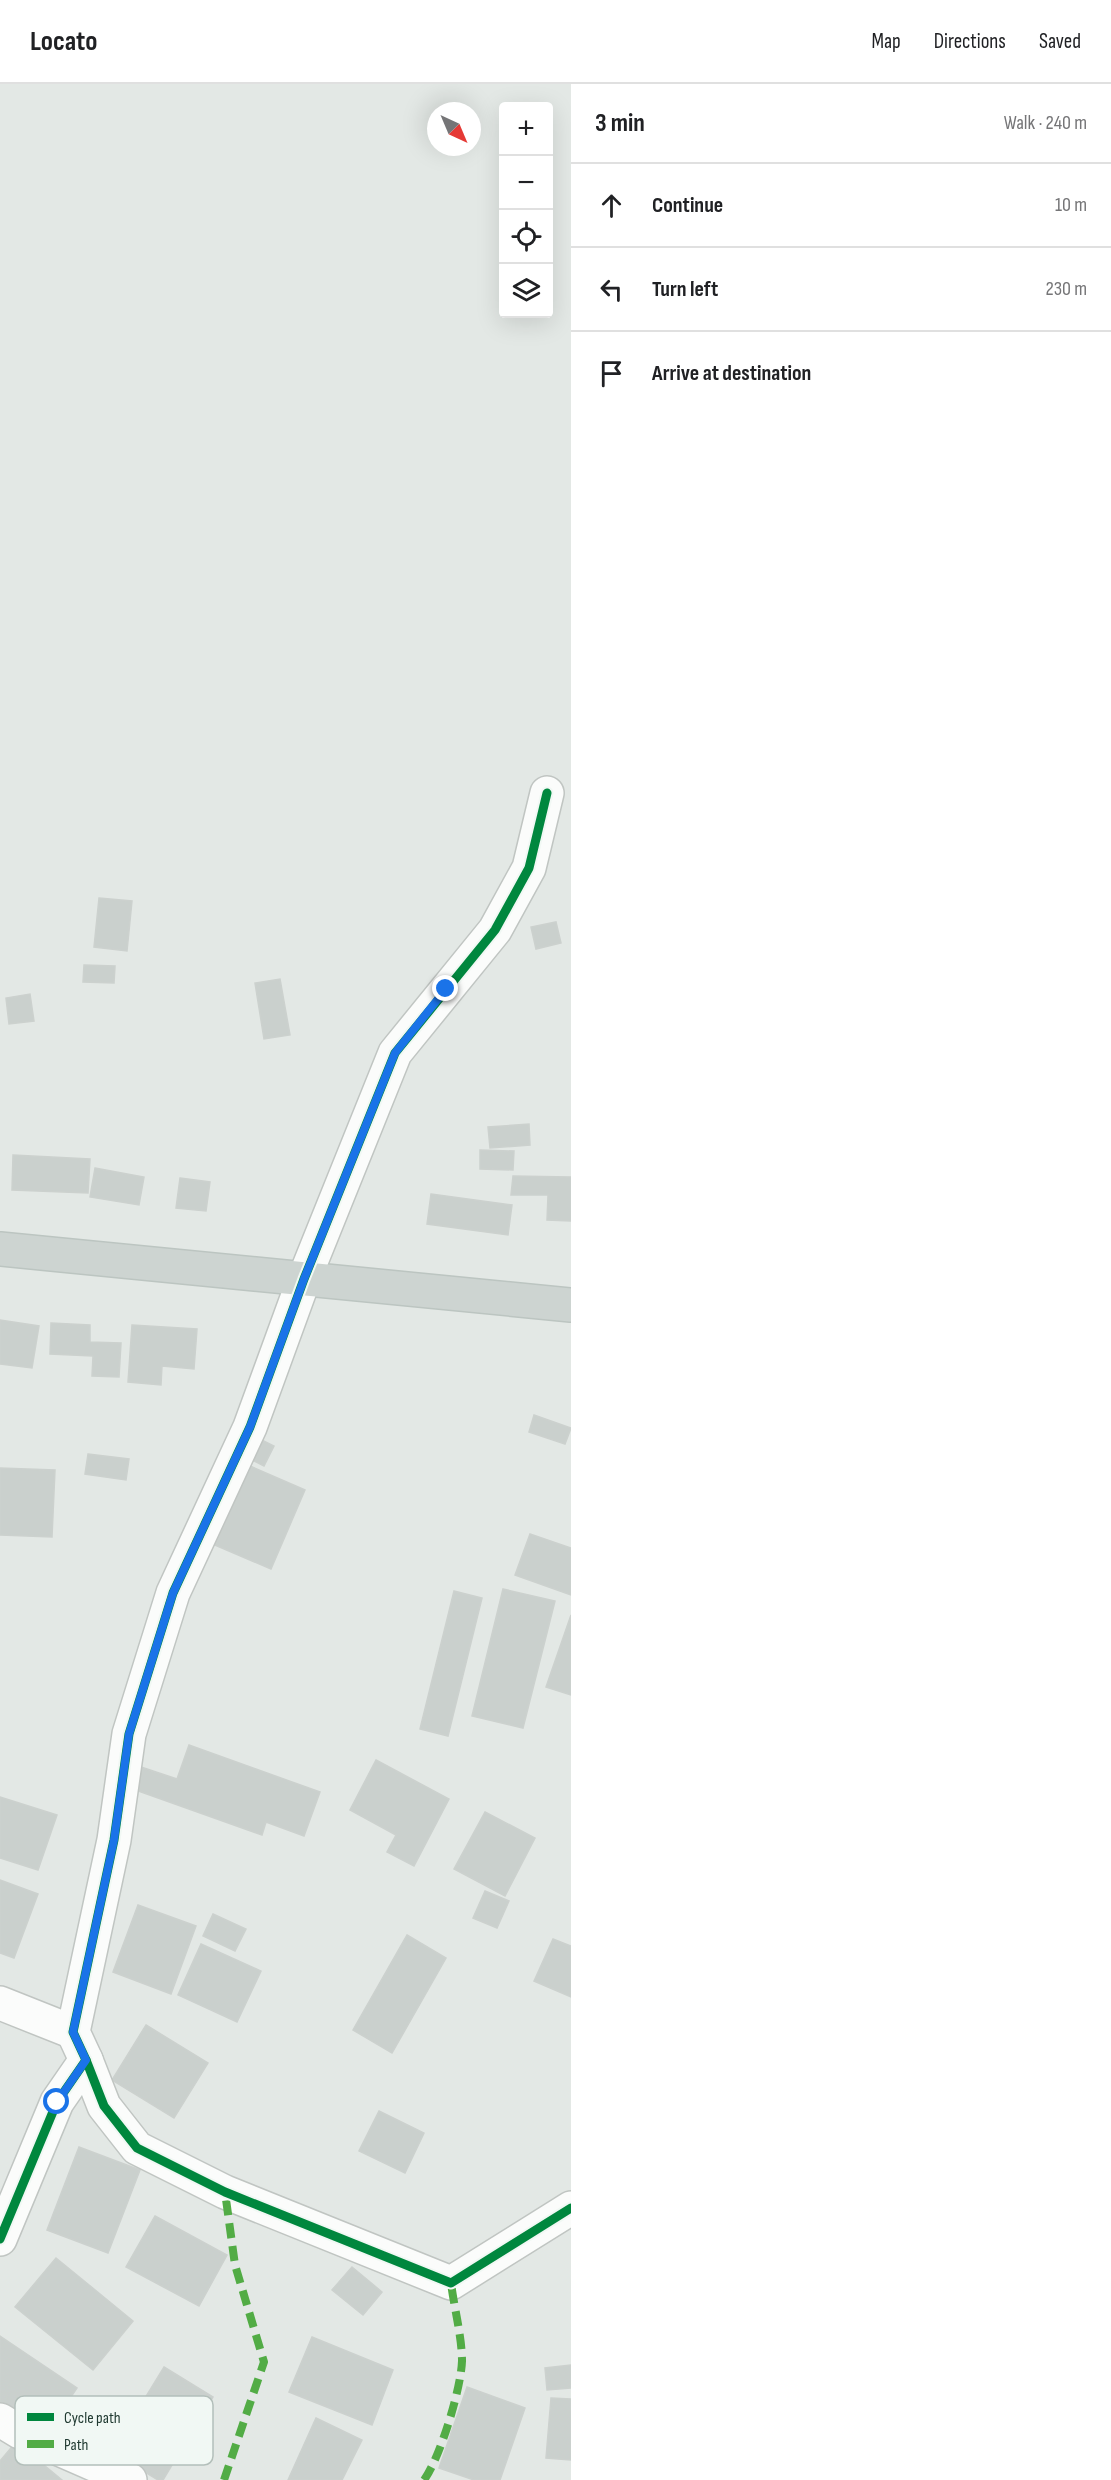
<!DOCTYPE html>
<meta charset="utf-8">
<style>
:root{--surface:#fff;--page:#f6f6f6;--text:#202124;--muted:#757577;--line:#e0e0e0}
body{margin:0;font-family:"Sofia Sans Condensed",sans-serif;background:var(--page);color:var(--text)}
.controls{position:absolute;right:18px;top:18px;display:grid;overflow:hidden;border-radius:6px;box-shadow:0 6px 24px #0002}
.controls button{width:54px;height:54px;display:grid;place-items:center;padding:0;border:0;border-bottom:2px solid var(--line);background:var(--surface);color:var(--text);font:30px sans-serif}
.compass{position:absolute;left:427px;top:18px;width:54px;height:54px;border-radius:50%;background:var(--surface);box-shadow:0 6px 24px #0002;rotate:136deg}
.stop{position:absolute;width:18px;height:18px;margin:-14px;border:4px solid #1a73e8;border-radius:50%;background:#fff}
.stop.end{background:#1a73e8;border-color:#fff;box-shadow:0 2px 6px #0008}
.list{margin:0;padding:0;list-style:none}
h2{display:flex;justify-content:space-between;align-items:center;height:78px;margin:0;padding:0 24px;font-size:26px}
h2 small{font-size:20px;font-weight:400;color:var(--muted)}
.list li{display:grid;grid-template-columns:39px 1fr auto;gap:18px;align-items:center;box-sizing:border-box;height:84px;padding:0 24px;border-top:2px solid var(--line)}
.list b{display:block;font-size:22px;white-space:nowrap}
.list em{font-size:20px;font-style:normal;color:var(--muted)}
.icon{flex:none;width:33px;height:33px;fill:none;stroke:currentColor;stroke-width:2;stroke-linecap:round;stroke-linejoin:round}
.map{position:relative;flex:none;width:571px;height:2396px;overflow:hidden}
header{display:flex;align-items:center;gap:36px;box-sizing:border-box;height:84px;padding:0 30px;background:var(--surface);border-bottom:2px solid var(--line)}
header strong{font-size:28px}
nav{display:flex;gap:33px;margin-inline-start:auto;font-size:21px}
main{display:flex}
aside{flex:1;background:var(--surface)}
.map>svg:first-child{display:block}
.building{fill:#cad0cd;stroke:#ccd1ce;stroke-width:1.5}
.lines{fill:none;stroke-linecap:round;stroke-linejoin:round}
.minor-casing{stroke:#c0c5c2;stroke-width:36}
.primary-casing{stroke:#bcc5c1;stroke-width:36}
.minor{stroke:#fbfcfb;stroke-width:33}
.primary{stroke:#cdd4d1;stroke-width:33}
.quiet{stroke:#52ac45;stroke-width:8;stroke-dasharray:15 8;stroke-linecap:butt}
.cycleway-casing{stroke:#f1f8f4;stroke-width:13}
.cycleway{stroke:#00873e;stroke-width:9}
.route{stroke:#1a73e8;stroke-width:8}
.key{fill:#f1f8f4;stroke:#b3bfba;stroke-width:1.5}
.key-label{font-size:16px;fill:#213b32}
</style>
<header>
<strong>Locato</strong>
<nav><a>Map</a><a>Directions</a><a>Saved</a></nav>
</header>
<main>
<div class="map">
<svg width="571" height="2396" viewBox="0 0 571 2396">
<rect width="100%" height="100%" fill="#e3e8e5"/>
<!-- building -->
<g class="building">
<polygon points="99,814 132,817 127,867 94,863"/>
<polygon points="556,838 561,859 536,865 531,843"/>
<polygon points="84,881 115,882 114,899 83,898"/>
<polygon points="280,895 290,951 264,955 255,899"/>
<polygon points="30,910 34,937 9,940 6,914"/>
<polygon points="529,1040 530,1061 490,1064 488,1043"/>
<polygon points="480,1066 514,1067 513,1086 480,1085"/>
<polygon points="13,1071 90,1075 88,1109 12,1106"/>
<polygon points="95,1084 144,1093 139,1121 90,1113"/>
<polygon points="513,1092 571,1093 571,1137 547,1136 548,1111 511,1111"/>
<polygon points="180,1094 210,1098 206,1127 176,1124"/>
<polygon points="431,1110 512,1121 508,1151 427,1140"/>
<polygon points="0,1236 39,1242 32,1284 0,1280"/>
<polygon points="51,1239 90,1241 90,1258 121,1259 119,1293 92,1292 93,1272 50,1270"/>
<polygon points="132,1241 197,1245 194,1285 162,1282 161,1301 128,1298"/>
<polygon points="534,1331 571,1344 565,1360 529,1348"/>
<polygon points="250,1350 274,1362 264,1382 240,1370"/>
<polygon points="88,1370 129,1375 126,1396 85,1390"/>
<polygon points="250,1382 305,1406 271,1485 215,1461"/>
<polygon points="0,1384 55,1386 52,1453 0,1451"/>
<polygon points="530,1450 571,1464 571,1511 515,1491"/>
<polygon points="503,1505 555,1517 523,1644 472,1632"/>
<polygon points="454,1507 482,1514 448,1652 420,1645"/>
<polygon points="571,1531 571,1611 546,1603"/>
<polygon points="189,1661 320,1708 304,1752 266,1738 262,1751 130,1704 138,1682 177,1695"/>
<polygon points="376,1676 449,1715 414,1782 387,1768 396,1751 350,1726"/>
<polygon points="0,1713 57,1731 38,1786 0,1774"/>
<polygon points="485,1728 535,1754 505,1812 454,1785"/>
<polygon points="0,1796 38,1810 14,1874 0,1869"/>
<polygon points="485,1807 509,1817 497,1844 473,1834"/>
<polygon points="138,1821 196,1842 171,1910 113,1888"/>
<polygon points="213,1830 246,1845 235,1867 203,1852"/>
<polygon points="407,1851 446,1874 392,1969 353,1946"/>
<polygon points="553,1855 571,1862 571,1913 534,1897"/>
<polygon points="201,1860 261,1887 237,1938 178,1911"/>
<polygon points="146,1941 208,1979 174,2034 112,1996"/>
<polygon points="379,2027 424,2049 405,2089 359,2067"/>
<polygon points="79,2063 140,2086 108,2169 47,2146"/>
<polygon points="155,2132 227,2171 199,2222 126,2183"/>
<polygon points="56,2174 133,2237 93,2286 15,2223"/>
<polygon points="352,2183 382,2208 363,2231 332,2206"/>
<polygon points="0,2252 77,2304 46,2350 0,2319"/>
<polygon points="312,2253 393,2286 372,2341 289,2308"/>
<polygon points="571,2281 571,2304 547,2306 545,2284"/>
<polygon points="164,2283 213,2313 163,2396 158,2396 112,2368"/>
<polygon points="467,2303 525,2324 500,2396 474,2396 439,2384"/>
<polygon points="551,2314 571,2315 571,2376 546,2374"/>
<polygon points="316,2334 362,2356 342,2396 288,2396"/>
<polygon points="16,2358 62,2396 0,2396 0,2377"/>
</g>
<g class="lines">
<defs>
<g id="minor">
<polyline points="0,1919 73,1948"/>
<polyline points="86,1976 104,2022 137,2064 225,2108 451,2199 571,2124"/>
<polyline points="0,2155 57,2018 86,1976 73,1948 114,1756 129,1650 173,1509 250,1343 304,1195 395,969 495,846 529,784 547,709"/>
<polyline points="0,2336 20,2348 130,2396"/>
</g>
<polyline id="primary" points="0,1165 571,1221"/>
</defs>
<!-- minor casing -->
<use href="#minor" class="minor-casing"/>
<!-- primary casing -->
<use href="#primary" class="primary-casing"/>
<!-- minor -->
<use href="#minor" class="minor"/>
<!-- primary -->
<use href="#primary" class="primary"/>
<!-- quiet -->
<g class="quiet">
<polyline points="224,2396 264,2278 235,2181 225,2108"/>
<path d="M424 2396C440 2374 461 2305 462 2277 462 2253 454 2223 451 2199"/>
</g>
<defs>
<g id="cycleway">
<polyline points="86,1976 104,2022 137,2064 225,2108 451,2199 571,2124"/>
<polyline points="0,2155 57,2018 86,1976 73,1948 114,1756 129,1650 173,1509 250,1343 304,1195 395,969 495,846 529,784 547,709"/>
</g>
</defs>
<!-- cycleway casing -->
<use href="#cycleway" class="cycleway-casing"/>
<!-- cycleway -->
<use href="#cycleway" class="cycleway"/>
</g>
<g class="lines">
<!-- route -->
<polyline class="route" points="57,2018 86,1976 73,1948 114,1756 129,1650 173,1509 250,1343 304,1195 395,969 446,905"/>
</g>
<!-- legend -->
<rect x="15" y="2312" width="198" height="69" rx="9" class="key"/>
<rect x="27" y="2329" width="27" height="8" fill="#00873e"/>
<rect x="27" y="2356" width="27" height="8" fill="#52ac45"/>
<g class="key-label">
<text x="64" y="2339">Cycle path</text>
<text x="64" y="2366">Path</text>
</g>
</svg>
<div class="controls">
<button>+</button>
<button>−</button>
<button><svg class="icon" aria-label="locate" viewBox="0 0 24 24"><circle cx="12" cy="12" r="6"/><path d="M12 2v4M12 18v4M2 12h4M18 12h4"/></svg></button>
<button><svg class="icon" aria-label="layers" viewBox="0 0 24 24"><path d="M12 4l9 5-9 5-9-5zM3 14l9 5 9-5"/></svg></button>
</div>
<svg class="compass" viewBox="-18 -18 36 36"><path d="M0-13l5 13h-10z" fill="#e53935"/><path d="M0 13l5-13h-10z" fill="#757577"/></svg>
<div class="stop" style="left:57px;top:2018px"></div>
<div class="stop end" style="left:446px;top:905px"></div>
</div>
<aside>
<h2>3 min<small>Walk · 240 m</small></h2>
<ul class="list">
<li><svg class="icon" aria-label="ahead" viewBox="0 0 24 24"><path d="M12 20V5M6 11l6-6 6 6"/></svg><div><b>Continue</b></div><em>10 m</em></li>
<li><svg class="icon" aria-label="left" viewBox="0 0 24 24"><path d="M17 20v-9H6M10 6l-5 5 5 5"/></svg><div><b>Turn left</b></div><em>230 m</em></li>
<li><svg class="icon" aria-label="arrive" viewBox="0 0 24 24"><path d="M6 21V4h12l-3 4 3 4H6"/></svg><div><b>Arrive at destination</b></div></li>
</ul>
</aside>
</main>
